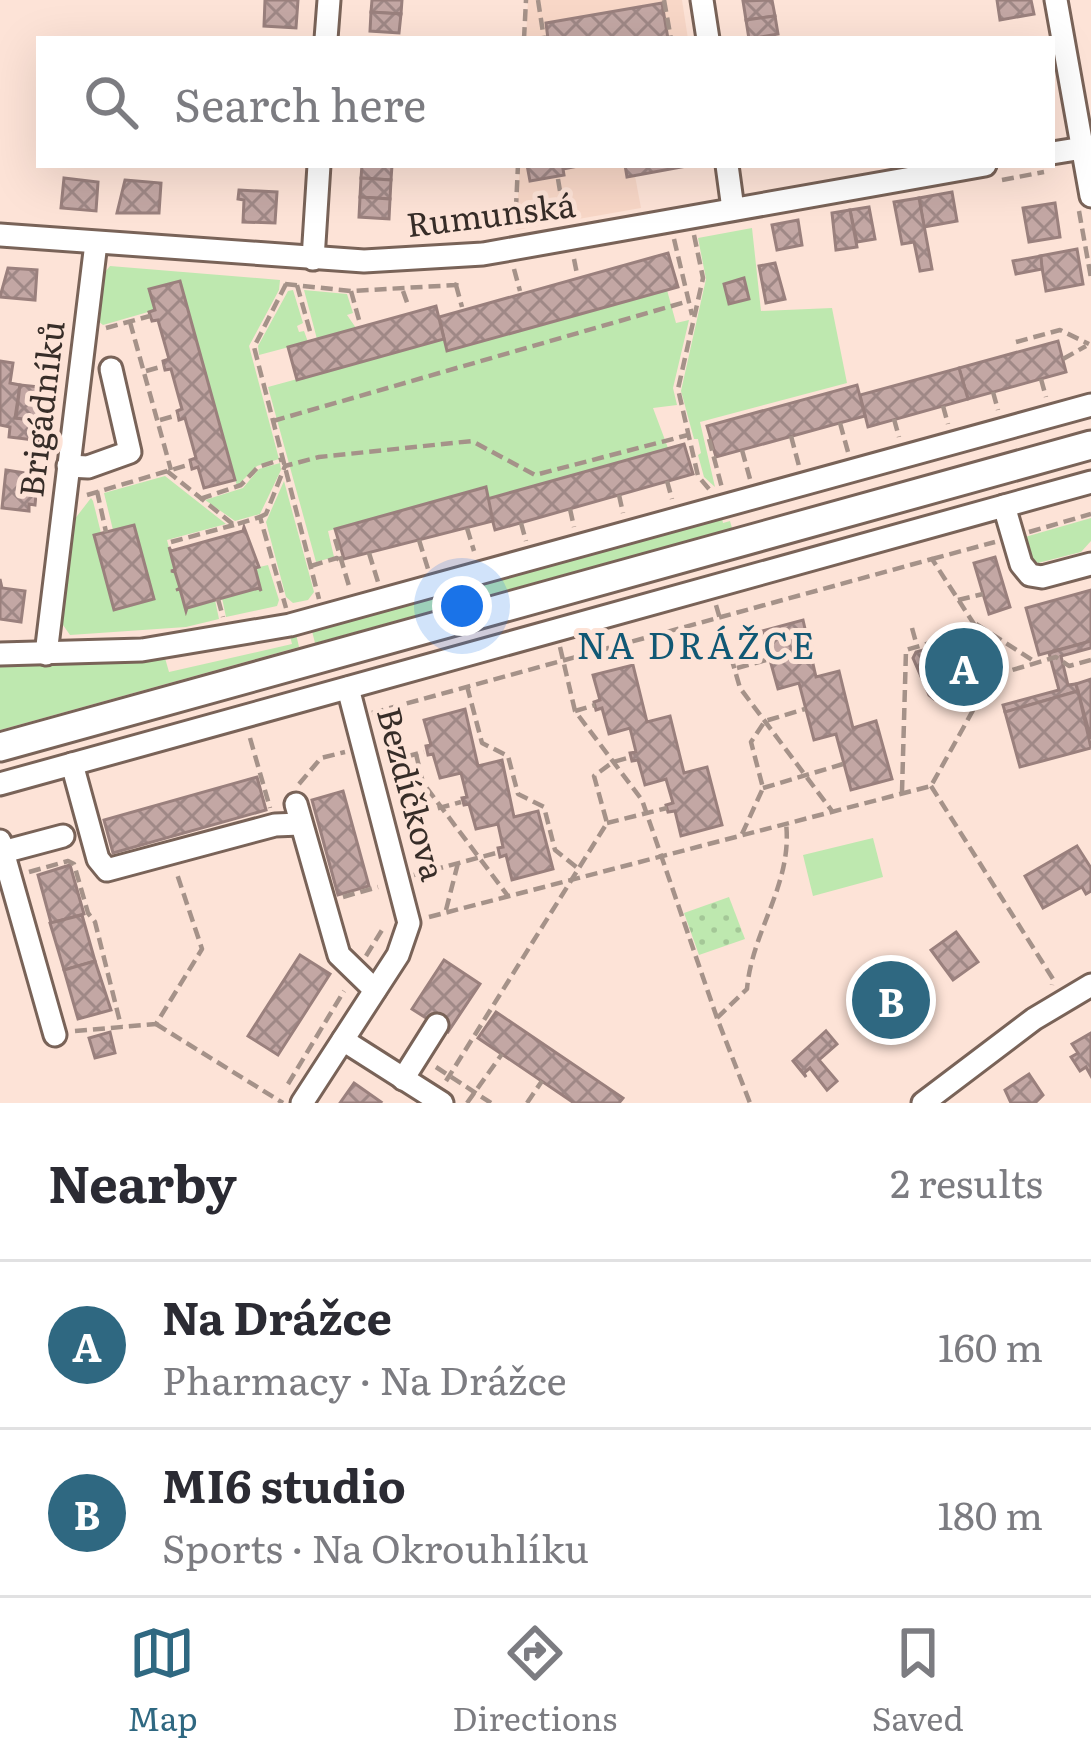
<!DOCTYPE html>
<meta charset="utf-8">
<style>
:root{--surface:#fff;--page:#f7f7f7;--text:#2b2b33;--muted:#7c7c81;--line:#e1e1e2;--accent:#2f6881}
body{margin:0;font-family:Literata,serif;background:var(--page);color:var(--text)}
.you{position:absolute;left:462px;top:606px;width:42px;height:42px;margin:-30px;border:9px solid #fff;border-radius:50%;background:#1a73e8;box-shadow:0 0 0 18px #1a73e833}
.badge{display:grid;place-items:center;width:78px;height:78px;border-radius:50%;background:var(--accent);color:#fff;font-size:39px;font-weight:700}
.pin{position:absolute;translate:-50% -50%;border:6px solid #fff;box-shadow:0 3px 12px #0006}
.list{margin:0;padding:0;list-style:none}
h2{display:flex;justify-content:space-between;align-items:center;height:156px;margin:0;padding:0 48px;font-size:51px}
h2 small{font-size:39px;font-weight:400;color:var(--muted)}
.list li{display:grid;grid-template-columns:78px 1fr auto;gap:36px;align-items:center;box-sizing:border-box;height:168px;padding:0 48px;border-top:3px solid var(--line)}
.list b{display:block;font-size:45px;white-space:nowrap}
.list p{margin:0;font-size:39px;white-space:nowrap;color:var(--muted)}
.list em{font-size:39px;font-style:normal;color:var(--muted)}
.icon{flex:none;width:66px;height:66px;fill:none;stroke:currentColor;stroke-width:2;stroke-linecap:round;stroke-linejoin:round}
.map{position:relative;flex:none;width:1091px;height:1103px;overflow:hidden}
.search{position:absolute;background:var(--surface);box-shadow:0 12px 48px #0002;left:36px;right:36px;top:36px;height:132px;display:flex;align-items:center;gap:30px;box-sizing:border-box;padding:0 42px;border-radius:0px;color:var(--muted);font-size:45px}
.sheet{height:492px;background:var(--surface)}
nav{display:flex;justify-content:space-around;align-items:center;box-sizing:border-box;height:168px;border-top:3px solid var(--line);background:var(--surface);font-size:33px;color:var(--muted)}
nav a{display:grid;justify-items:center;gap:6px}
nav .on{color:var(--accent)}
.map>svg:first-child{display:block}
.built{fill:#f8d7c7}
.grass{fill:#bee8af}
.park{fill:url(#park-dots)}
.building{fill:url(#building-cross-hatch);stroke:#9a807d;stroke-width:3}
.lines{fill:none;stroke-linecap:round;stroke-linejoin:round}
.minor-casing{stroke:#796358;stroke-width:27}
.major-casing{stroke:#796358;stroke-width:33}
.path{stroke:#a59289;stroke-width:4.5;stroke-dasharray:12 6;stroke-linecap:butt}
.minor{stroke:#fff;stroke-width:21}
.major{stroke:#fff;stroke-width:27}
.labels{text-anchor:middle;stroke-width:10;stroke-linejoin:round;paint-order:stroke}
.street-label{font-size:33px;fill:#372d28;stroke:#fde3d7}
.neighbourhood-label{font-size:36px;letter-spacing:3px;fill:#115874;stroke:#fde3d7}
</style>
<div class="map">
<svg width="1091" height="1103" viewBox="0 0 1091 1103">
<defs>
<pattern id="park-dots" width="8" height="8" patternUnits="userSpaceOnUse" patternTransform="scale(3)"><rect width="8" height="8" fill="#bee8af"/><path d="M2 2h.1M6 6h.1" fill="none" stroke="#a4c797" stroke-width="1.8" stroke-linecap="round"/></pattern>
<pattern id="building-cross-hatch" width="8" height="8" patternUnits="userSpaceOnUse" patternTransform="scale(3)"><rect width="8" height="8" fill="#c3a7a4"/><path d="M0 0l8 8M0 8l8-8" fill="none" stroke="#9f8886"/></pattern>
</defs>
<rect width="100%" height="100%" fill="#fde3d7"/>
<!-- built -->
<g class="built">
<polygon points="528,0 682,0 688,39 526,39"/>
<polygon points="520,165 692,165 635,176 641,208 516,230"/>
</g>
<!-- grass -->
<g class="grass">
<polygon points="752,228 761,311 832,308 847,383 700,422 715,487 704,477 698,455 701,453 698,439 694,439 681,391 706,279 698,238"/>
<polygon points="110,266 280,280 279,290 249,346 279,459 257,466 237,486 180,281 150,290 155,310 103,325 98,321 105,272"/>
<polygon points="293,290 303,323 297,326 299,332 304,331 308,342 259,355 258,346 288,291"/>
<polygon points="304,290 347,294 353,313 347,315 356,328 317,339"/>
<polygon points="667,290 676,323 689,320 673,388 677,405 653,408 668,448 488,499 485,487 328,531 334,557 316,562 268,387 444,339 448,351"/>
<polygon points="280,463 281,470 260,514 235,521 205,500 243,488 259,469"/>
<polygon points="165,476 226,524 167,540 185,608 215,600 219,619 186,627 70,635 63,625 63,611 74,520 91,498 93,501 101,533 94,536 115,609 153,599 134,525 113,530 104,493"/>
<polygon points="284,481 314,592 308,600 293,603 286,597 266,522"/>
<polygon points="722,518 723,523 730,521 732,528 315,643 312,631"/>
<polygon points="1091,518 1091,541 1081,552 1038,563 1026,555 1018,539"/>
<polygon points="268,565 279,600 277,606 226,617 222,598 260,588 255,568"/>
<polygon points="296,634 299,647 0,730 0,666 165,658 169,672 292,644 290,636"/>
<polygon points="873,838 883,877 813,896 803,855"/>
</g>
<!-- park -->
<polygon class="park" points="729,897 745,939 699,955 684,913"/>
<!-- building -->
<g class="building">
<polygon points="265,0 298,0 296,28 264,26"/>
<polygon points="372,0 402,0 401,14 371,12"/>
<polygon points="772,0 775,16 746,20 743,1"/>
<polygon points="997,0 1031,0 1034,14 1000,20"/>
<polygon points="662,3 668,39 548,39 546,23"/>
<polygon points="371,12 401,14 399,33 370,31"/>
<polygon points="775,16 778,34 749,39 746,20"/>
<polygon points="362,165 392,165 391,180 361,178"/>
<polygon points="527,165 583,165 563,169 564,175 530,181"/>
<polygon points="625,165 692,165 627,177"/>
<polygon points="64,178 98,182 96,211 61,208"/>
<polygon points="361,178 391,180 390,199 360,197"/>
<polygon points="125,180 161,183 159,213 117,213"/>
<polygon points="239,190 277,192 275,223 243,222 244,200 238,199"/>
<polygon points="952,192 957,221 924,227 919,198"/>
<polygon points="360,197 390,199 389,219 359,217"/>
<polygon points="919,198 932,269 920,271 914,242 902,244 894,202"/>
<polygon points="1055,203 1060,237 1029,242 1023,208"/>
<polygon points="869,207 875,239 857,242 850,210"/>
<polygon points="850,210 857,247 836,250 832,213"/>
<polygon points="798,220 802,245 777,250 772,225"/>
<polygon points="1077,249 1083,284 1046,291 1040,256"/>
<polygon points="668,253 678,287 447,351 439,317"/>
<polygon points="1041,256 1042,269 1016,274 1013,261"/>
<polygon points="775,263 785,299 766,303 759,266"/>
<polygon points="8,268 37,270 35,300 0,297"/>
<polygon points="744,278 749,299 729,304 724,284"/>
<polygon points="180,281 235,480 204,488 198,467 192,469 190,460 196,458 185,418 179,420 178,415 177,411 182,409 171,369 165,370 164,366 163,361 169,359 158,320 152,321 149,312 155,310 149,289"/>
<polygon points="436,306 444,339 297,380 288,347"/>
<polygon points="1058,341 1066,372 968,399 959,368"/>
<polygon points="0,361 13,363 10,383 20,385 15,418 54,423 51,442 9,437 10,427 0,425"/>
<polygon points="959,368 968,399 868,427 860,395"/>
<polygon points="20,385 50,388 46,422 16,418"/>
<polygon points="857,385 865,416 716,457 707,426"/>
<polygon points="684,444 693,474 495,530 487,499"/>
<polygon points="6,470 38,475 35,505 29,504 29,511 2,508"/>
<polygon points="486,487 493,521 344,559 335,529"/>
<polygon points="134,525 154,599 114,610 94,535"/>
<polygon points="244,527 259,567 255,568 261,591 259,588 215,600 187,608 186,611 180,589 176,590 180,588 175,572 171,571 175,570 169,547 171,551 243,531"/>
<polygon points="995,557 1010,607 989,614 974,563"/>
<polygon points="0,579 2,588 25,591 21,622 0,619"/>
<polygon points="1091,590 1091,641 1039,655 1026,608"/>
<polygon points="803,620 816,677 839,671 853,728 876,721 892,779 851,790 836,734 814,740 799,683 778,689 762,631"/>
<polygon points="956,641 970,657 977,682 974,688 934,699 929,695 913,658 916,652"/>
<polygon points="1091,641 1091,648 1061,656 1068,685 1076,684 1078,691 1005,712 1003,705 1059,690 1049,653"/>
<polygon points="633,665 647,722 670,716 684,773 707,767 722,825 681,836 675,811 668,812 666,805 673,803 666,779 645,785 638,760 632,761 630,753 636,752 630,728 609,734 602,708 596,710 594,702 600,700 593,675"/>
<polygon points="1091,679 1091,739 1076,684"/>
<polygon points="1078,691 1091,748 1020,767 1005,712"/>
<polygon points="465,709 478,766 502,760 514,817 538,811 553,869 512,880 506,855 500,857 498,848 503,847 498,824 476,829 469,804 464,805 462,798 467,797 461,773 440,778 433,754 428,755 426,746 431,745 424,720"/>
<polygon points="257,777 266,810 113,853 104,820"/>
<polygon points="343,791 369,886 338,895 312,800"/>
<polygon points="1077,846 1091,868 1091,891 1086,894 1082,887 1043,908 1025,876"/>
<polygon points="70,865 84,914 51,923 38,875"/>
<polygon points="82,915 95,961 64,970 50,923"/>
<polygon points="956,932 978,962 953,980 931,950"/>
<polygon points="300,955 330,974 278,1055 248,1036"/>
<polygon points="444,960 480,984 448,1032 412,1009"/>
<polygon points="95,961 111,1010 78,1019 64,970"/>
<polygon points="891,981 912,1005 878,1033 858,1008"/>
<polygon points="496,1012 623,1098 619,1103 574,1103 478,1038"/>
<polygon points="826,1031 837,1044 819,1060 837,1081 827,1090 810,1068 804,1073 806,1077 793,1061"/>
<polygon points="110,1032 115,1053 95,1058 89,1038"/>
<polygon points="1091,1033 1091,1076 1086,1067 1080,1071 1071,1057 1078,1053 1072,1044"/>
<polygon points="1029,1074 1043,1095 1035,1103 1011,1103 1005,1090"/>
<polygon points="354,1083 381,1102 380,1103 340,1103"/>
</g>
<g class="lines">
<defs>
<g id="minor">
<polyline points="702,0 708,39"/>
<polyline points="1056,0 1091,196"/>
<polyline points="326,39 329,0"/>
<polyline points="1052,153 1083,148"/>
<polyline points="727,165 733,209"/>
<polyline points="0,235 364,261 483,254 985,165"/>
<polyline points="313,259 319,165"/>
<polyline points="68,466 88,467 130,452 111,369"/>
<polyline points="1004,506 1021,564 1030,575 1042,577 1091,564"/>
<polyline points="0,654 142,650 290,625 1091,405"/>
<polyline points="46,654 96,243"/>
<polyline points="72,764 98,859 107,870 275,825 300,824"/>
<polyline points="0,784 1091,482"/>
<polyline points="296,804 339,955 375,990"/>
<polyline points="0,841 55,1035"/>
<polyline points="3,852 63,836"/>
<polyline points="343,1040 442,1103"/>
<polyline points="403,1079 437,1025"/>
<polyline points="302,1103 398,955 409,923 348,688"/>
<polyline points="923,1103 1034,1019 1091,985"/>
</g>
<polyline id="major" points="0,747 1091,445"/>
</defs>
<!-- minor casing -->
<use href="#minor" class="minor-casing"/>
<!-- major casing -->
<use href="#major" class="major-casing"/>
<!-- path -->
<g class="path">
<polyline points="538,0 544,39"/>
<polyline points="664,0 671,39"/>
<polyline points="524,39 526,0"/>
<polyline points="558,179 565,221"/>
<polyline points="1002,180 1044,172"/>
<polyline points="1079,211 1091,278"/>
<polyline points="515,228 518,165"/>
<polyline points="694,235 703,278 678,389 698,476 709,489"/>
<polyline points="674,239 692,315"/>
<polyline points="574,259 577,274"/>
<polyline points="514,269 520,291"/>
<polyline points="285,284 351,291 456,285 459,277"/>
<polyline points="286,284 254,347 319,599"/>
<polyline points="297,285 311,335"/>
<polyline points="456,285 462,307"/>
<polyline points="351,291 359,320"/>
<polyline points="403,291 409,308"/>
<polyline points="130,322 171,470"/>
<polyline points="106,328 150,316"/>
<polyline points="1016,342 1060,330 1089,344"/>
<polyline points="1063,359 1086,346"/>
<polyline points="146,371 164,366"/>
<polyline points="1041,379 1046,397"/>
<polyline points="993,392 998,410"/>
<polyline points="943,406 948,424"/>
<polyline points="894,419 899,437"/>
<polyline points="160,420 178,415"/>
<polyline points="273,421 689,301"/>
<polyline points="840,423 848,452"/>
<polyline points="791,436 799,466"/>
<polyline points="709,439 722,488"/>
<polyline points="742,450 750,479"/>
<polyline points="167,471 234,525 260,517 286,608"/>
<polyline points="667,481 672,499"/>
<polyline points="97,491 106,532"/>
<polyline points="87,495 191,464"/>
<polyline points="619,495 623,513"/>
<polyline points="200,499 241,485 258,467 283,459"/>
<polyline points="570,509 574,527"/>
<polyline points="260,517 266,514 285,466 319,457 472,441 535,475 688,435"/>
<polyline points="521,523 526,541"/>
<polyline points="467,528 474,551"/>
<polyline points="1029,532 1091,514"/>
<polyline points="335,539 349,586"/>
<polyline points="419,540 428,569"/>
<polyline points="171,542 234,525"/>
<polyline points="369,553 378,582"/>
<polyline points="932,559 995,542"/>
<polyline points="311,566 337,558 342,563"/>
<polyline points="218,599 223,617"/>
<polyline points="958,600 983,594"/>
<polyline points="716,605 740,688 832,811"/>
<polyline points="976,624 1037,663"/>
<polyline points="912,628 917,646"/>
<polyline points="560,647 575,711 642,800 717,1018 750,1103"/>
<polyline points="972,663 999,665"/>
<polyline points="737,668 766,660"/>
<polyline points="467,686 482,743 508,756 518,794 544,807 555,850 580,870"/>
<polyline points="575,711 595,705"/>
<polyline points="372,713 932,559 1005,672"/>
<polyline points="250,738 270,808"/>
<polyline points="416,754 423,783 508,896"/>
<polyline points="389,761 424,752"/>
<polyline points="299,784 321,758 345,752"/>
<polyline points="931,786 1053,979 1052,985"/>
<polyline points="763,788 843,764"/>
<polyline points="902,792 906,650 977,629"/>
<polyline points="403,818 461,802"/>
<polyline points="607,823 667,808"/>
<polyline points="742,834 763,788 751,742 765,721 805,709"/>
<polyline points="29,872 68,861 74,864 88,913 95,922 121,1026"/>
<polyline points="414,875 496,853"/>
<polyline points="343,897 378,887"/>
<polyline points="446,910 458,863"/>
<polyline points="429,917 931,786 992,676 1056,657 1069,666 1091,660"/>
<polyline points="366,956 382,930"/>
<path d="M717 1018 747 989C752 930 793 884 786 823"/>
<polyline points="156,1024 283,1103"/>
<polyline points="75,1031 156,1024 202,949 176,871"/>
<polyline points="436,1067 491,1103"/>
<polyline points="446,1081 607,823 594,776 613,762 631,757"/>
<polyline points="288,1084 344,991"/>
<polyline points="467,1103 502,1054"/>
<polyline points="527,1103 542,1081"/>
</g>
<!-- minor -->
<use href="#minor" class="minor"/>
<!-- major -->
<use href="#major" class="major"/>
</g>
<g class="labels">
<!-- street labels -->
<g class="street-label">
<text transform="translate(491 215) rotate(-7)" y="12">Rumunská</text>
<text transform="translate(42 409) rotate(-83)" y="12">Brigádníků</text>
<text transform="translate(411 794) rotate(75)" y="12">Bezdíčkova</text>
</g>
<!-- neighbourhood labels -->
<g class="neighbourhood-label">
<text x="697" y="659">NA DRÁŽCE</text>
</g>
</g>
</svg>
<div class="you"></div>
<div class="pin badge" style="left:964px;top:667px">A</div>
<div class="pin badge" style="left:891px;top:1000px">B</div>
<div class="search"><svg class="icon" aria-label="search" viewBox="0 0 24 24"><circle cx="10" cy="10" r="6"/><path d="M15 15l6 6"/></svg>Search here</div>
</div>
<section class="sheet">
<h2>Nearby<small>2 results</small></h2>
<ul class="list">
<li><span class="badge">A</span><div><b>Na Drážce</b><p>Pharmacy · Na Drážce</p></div><em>160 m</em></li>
<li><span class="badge">B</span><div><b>MI6 studio</b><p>Sports · Na Okrouhlíku</p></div><em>180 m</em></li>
</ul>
</section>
<nav>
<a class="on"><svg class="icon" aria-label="map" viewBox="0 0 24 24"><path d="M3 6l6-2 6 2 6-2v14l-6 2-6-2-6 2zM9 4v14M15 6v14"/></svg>Map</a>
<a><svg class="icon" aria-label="directions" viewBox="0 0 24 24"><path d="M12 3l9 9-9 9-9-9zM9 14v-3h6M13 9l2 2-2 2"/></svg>Directions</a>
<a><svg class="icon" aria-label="saved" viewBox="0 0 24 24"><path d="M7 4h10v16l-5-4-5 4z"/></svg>Saved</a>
</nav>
